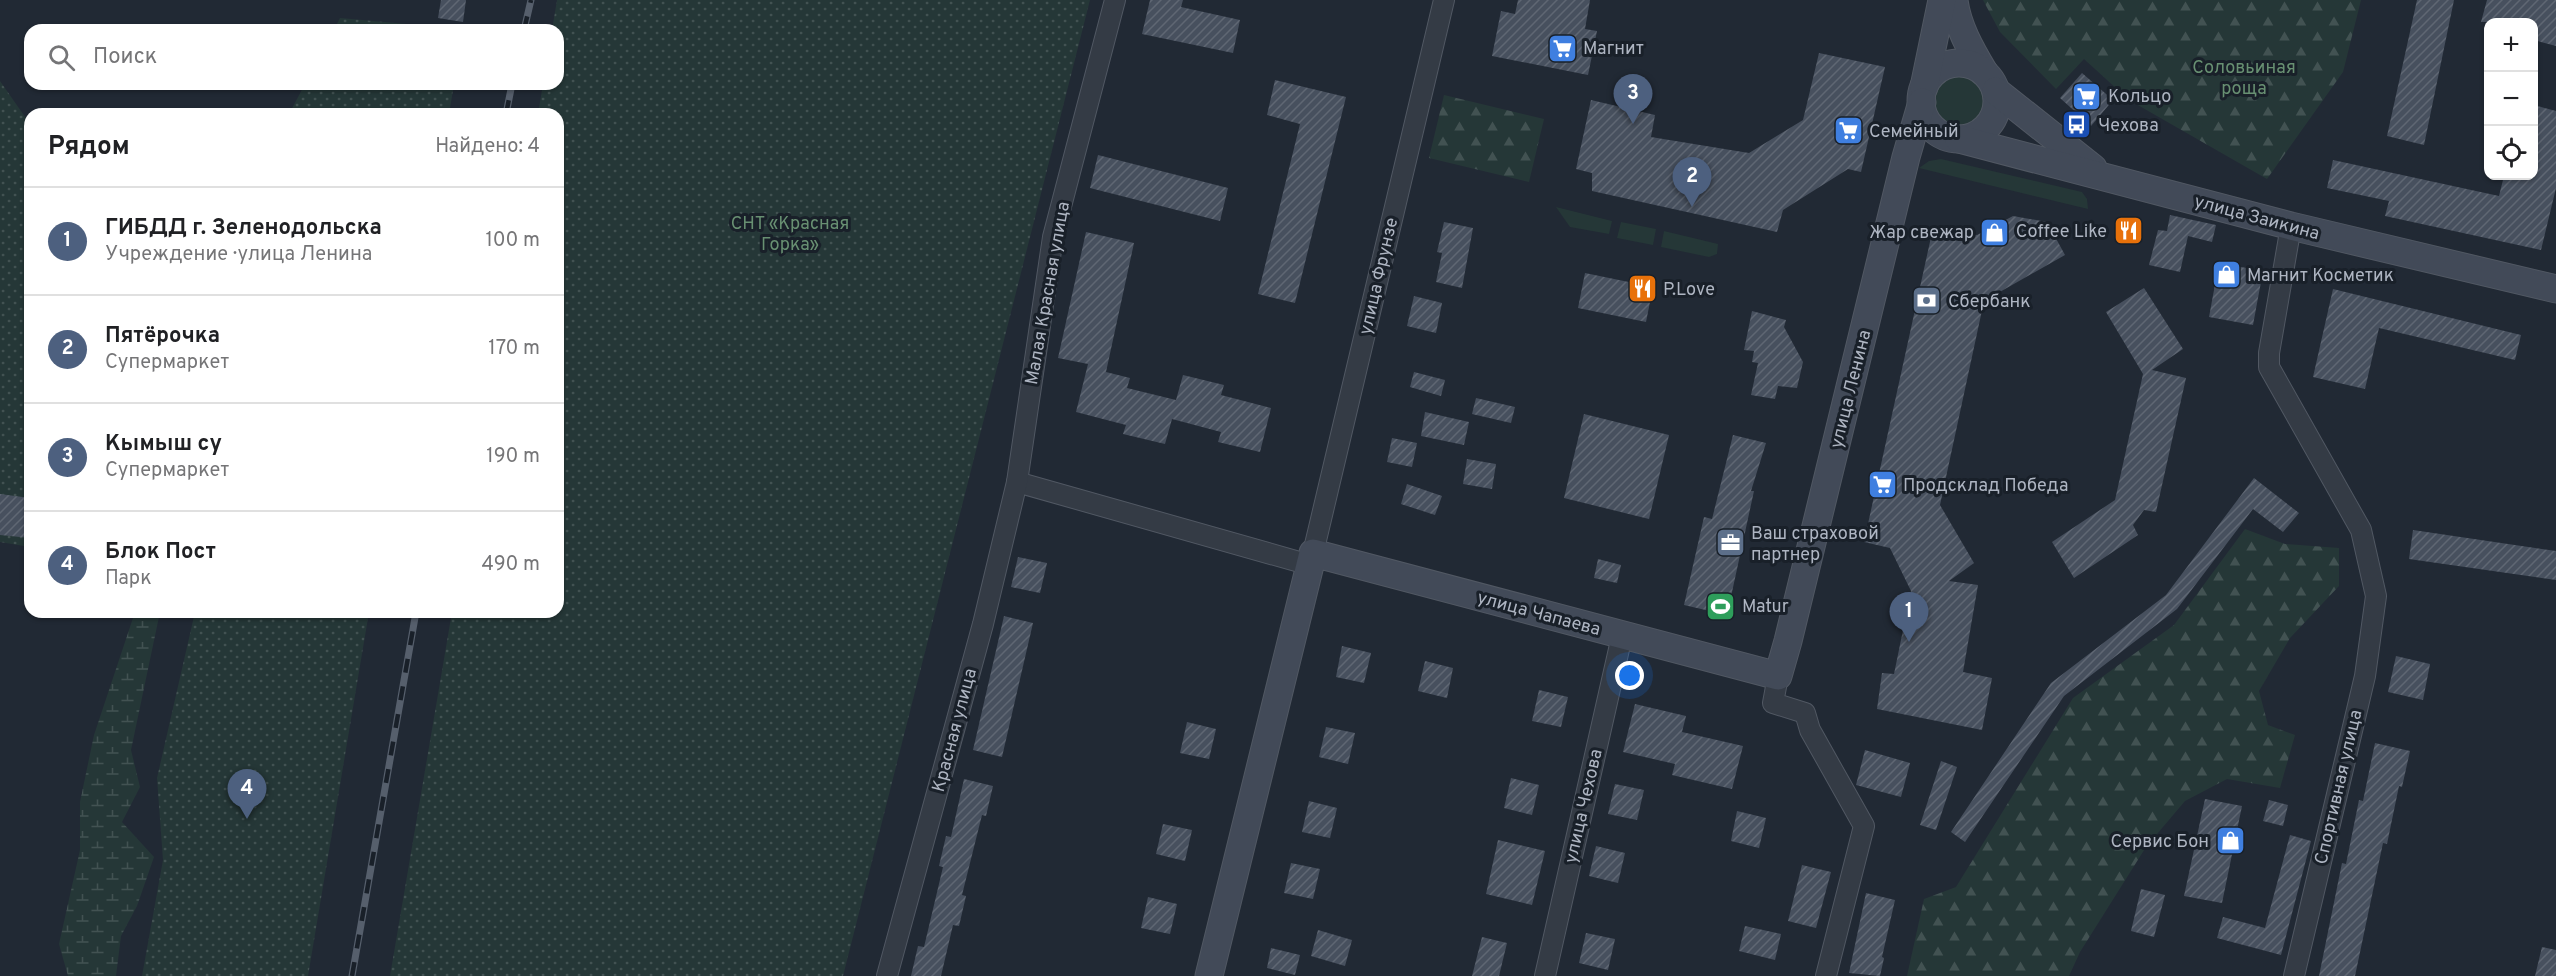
<!DOCTYPE html>
<html lang="ru">
<meta charset="utf-8">
<style>
:root{--surface:#fff;--page:#f6f6f6;--text:#202124;--muted:#757577;--line:#e0e0e0;--accent:#4d607f}
body{margin:0;font-family:Overpass,sans-serif;background:var(--page);color:var(--text)}
.controls{position:absolute;right:18px;top:18px;display:grid;overflow:hidden;border-radius:12px;box-shadow:0 2px 4px #0004}
.controls button{width:54px;height:54px;display:grid;place-items:center;padding:0;border:0;border-bottom:2px solid var(--line);background:var(--surface);color:var(--text);font:30px sans-serif}
.you{position:absolute;left:1630px;top:676px;width:21px;height:21px;margin:-15px;border:4px solid #fff;border-radius:50%;background:#1a73e8;box-shadow:0 0 0 9px #1a73e833}
.badge{display:grid;place-items:center;width:39px;height:39px;border-radius:50%;background:var(--accent);color:#fff;font-size:20px;font-weight:700}
.pin{position:absolute;translate:-50% -50px;filter:drop-shadow(0 2px 3px #0008)}
.pin::after{content:'';position:absolute;top:32px;width:21px;height:18px;background:inherit;clip-path:polygon(0 0,100% 0,50% 100%)}
.list{margin:0;padding:0;list-style:none}
h2{display:flex;justify-content:space-between;align-items:center;height:78px;margin:0;padding:0 24px;font-size:26px}
h2 small{font-size:20px;font-weight:400;color:var(--muted)}
.list li{display:grid;grid-template-columns:39px 1fr auto;gap:18px;align-items:center;box-sizing:border-box;height:108px;padding:0 24px;border-top:2px solid var(--line)}
.list b{display:block;font-size:22px;white-space:nowrap}
.list p{margin:0;font-size:20px;white-space:nowrap;color:var(--muted)}
.list em{font-size:20px;font-style:normal;color:var(--muted)}
.icon{flex:none;width:33px;height:33px;fill:none;stroke:currentColor;stroke-width:2;stroke-linecap:round;stroke-linejoin:round}
.map{position:relative;flex:none;width:2556px;height:976px;overflow:hidden}
.search{position:absolute;background:var(--surface);box-shadow:0 2px 4px #0004;left:24px;top:24px;width:540px;height:66px;display:flex;align-items:center;gap:15px;box-sizing:border-box;padding:0 21px;border-radius:18px;color:var(--muted);font-size:22px}
.panel{position:absolute;background:var(--surface);box-shadow:0 2px 4px #0004;left:24px;top:108px;width:540px;height:510px;border-radius:18px}
.map>svg:first-child{display:block}
.grass{fill:#253737}
.forest{fill:url(#forest-firs)}
.wetland{fill:url(#wetland-marsh)}
.garden{fill:url(#garden-dots)}
.building{fill:url(#building-hatch)}
.lines{fill:none;stroke-linecap:round;stroke-linejoin:round}
.street-casing{stroke:#515863;stroke-width:22}
.secondary-casing{stroke:#515863;stroke-width:29}
.street{stroke:#343b45;stroke-width:20}
.secondary{stroke:#424a58;stroke-width:27}
.rail-casing{stroke:#565f6c;stroke-width:7}
.rail{stroke:#192029;stroke-width:4.5;stroke-dasharray:14;stroke-linecap:butt}
.labels{text-anchor:middle;stroke-width:6;stroke-linejoin:round;paint-order:stroke}
.poi-label{font-size:18px;fill:#aeb5c2;stroke:#192029;text-anchor:start}
.park-label{font-size:18px;fill:#689072;stroke:#192029}
.street-label{font-size:18px;fill:#aeb5c2;stroke:#192029}
</style>
<div class="map">
<svg width="2556" height="976" viewBox="0 0 2556 976">
<defs>
<pattern id="forest-firs" width="22" height="20" patternUnits="userSpaceOnUse" patternTransform="scale(1.5)"><rect width="22" height="20" fill="#253737"/><path d="M5 1l3.5 6h-7zM16 11l3.5 6h-7z" fill="#425252"/></pattern>
<pattern id="wetland-marsh" width="20" height="14" patternUnits="userSpaceOnUse" patternTransform="scale(1.5)"><rect width="20" height="14" fill="#253737"/><path d="M1 5h8M5 5V1M11 12h8M15 12V8" fill="none" stroke="#425252"/></pattern>
<pattern id="garden-dots" width="8" height="8" patternUnits="userSpaceOnUse" patternTransform="scale(1.5)"><rect width="8" height="8" fill="#253737"/><path d="M2 2h.1M6 6h.1" fill="none" stroke="#425252" stroke-width="1.8" stroke-linecap="round"/></pattern>
<pattern id="building-hatch" width="6" height="6" patternUnits="userSpaceOnUse" patternTransform="scale(1.5)"><rect width="6" height="6" fill="#47505e"/><path d="M-1 1l2-2M0 6l6-6M5 7l2-2" fill="none" stroke="#5f6773"/></pattern>
</defs>
<rect width="100%" height="100%" fill="#212934"/>
<!-- grass -->
<g class="grass">
<circle cx="1960" cy="101" r="25"/>
<polygon points="1941,159 2082,192 2087,199 2088,209 1919,168 1929,161"/>
<polygon points="1556,207 1612,221 1609,234 1570,227"/>
<polygon points="1621,222 1656,229 1653,245 1617,238"/>
<polygon points="1664,231 1718,244 1717,254 1709,257 1661,247"/>
</g>
<!-- forest -->
<g class="forest">
<polygon points="1983,0 2361,0 2343,72 2267,179 2129,100 2084,59 2056,89 2000,32"/>
<polygon points="1444,95 1544,119 1529,182 1429,158"/>
<polygon points="2245,529 2285,544 2339,548 2339,586 2290,638 2259,691 2268,725 2295,735 2280,788 2227,779 2185,801 2146,847 2080,952 2069,976 1907,976 1924,899 1956,887 2073,698 2174,625"/>
</g>
<!-- wetland -->
<polygon class="wetland" points="135,612 160,612 131,750 140,787 122,822 154,857 137,906 121,936 116,976 68,976 59,944 80,850 80,802 94,735"/>
<!-- garden -->
<g class="garden">
<polygon points="557,0 1090,0 843,976 390,976 452,612 558,612 558,114 538,114 543,84 558,84 558,30 552,30"/>
<polygon points="340,18 462,29 334,30"/>
<polygon points="0,81 30,124 30,547 0,542"/>
<polygon points="305,84 454,84 449,114 289,114"/>
<polygon points="195,612 369,612 308,976 142,976 163,860 157,778"/>
</g>
<!-- building -->
<g class="building">
<polygon points="441,0 466,0 463,22 438,18"/>
<polygon points="1150,0 1183,0 1181,7 1240,20 1233,53 1142,34"/>
<polygon points="1518,0 1590,0 1585,29 1597,31 1588,75 1492,56 1501,11 1515,14"/>
<polygon points="2417,0 2454,0 2424,145 2387,136"/>
<polygon points="2487,0 2556,0 2556,46 2534,40 2534,22 2481,22"/>
<polygon points="1819,53 1885,67 1861,172 1848,169 1783,210 1777,232 1592,191 1592,173 1576,169 1591,100 1655,115 1651,137 1749,153 1803,120"/>
<polygon points="2082,73 2113,100 2091,126 2060,98"/>
<polygon points="1275,80 1346,97 1295,303 1258,294 1300,124 1267,115"/>
<polygon points="2534,105 2556,111 2556,188 2541,250 2385,216 2389,201 2327,188 2333,160 2499,196 2504,176 2534,176"/>
<polygon points="1098,155 1228,188 1220,221 1090,188"/>
<polygon points="2170,215 2216,225 2212,242 2188,236 2180,272 2149,265 2158,230 2167,231"/>
<polygon points="2013,216 2047,222 2065,255 1984,301 1940,505 1974,563 1949,581 1978,585 1963,672 1992,678 1982,730 1877,709 1882,673 1894,674 1911,591 1890,548 1864,542 1933,228 1977,235"/>
<polygon points="1444,222 1473,228 1462,288 1436,282 1442,253 1437,252"/>
<polygon points="1086,232 1134,243 1106,372 1130,378 1127,388 1176,400 1183,375 1224,385 1221,395 1271,408 1260,452 1218,442 1221,432 1172,419 1165,444 1123,434 1126,425 1076,412 1088,364 1058,358"/>
<polygon points="2219,263 2263,271 2253,325 2209,317"/>
<polygon points="1585,273 1653,287 1646,322 1578,308"/>
<polygon points="2144,288 2183,349 2152,370 2186,378 2156,512 2144,510 2133,525 2138,535 2074,578 2052,542 2115,500 2143,374 2106,312"/>
<polygon points="2333,289 2521,335 2515,360 2379,328 2365,389 2313,377"/>
<polygon points="1414,296 1442,303 1436,333 1407,326"/>
<polygon points="1752,311 1786,320 1784,327 1803,362 1797,388 1778,386 1775,399 1751,395 1758,363 1752,362 1754,351 1744,350"/>
<polygon points="1414,372 1445,380 1441,396 1410,387"/>
<polygon points="1476,398 1515,407 1511,423 1472,414"/>
<polygon points="1425,412 1469,422 1464,445 1421,436"/>
<polygon points="1584,414 1669,435 1649,519 1564,498"/>
<polygon points="1733,435 1766,443 1751,491 1754,491 1727,615 1684,605 1704,517 1712,519"/>
<polygon points="1392,438 1417,443 1412,467 1387,462"/>
<polygon points="1467,459 1496,464 1492,489 1463,484"/>
<polygon points="2254,478 2299,513 2283,532 2253,509 2177,609 2064,696 1965,842 1951,832 2051,683 2166,595"/>
<polygon points="1407,484 1442,496 1435,515 1401,504"/>
<polygon points="0,494 30,498 30,538 0,535"/>
<polygon points="2413,530 2556,551 2556,580 2409,559"/>
<polygon points="1018,557 1047,563 1040,593 1011,587"/>
<polygon points="1598,559 1621,565 1617,583 1594,578"/>
<polygon points="1004,616 1033,623 1002,757 973,750"/>
<polygon points="1342,646 1371,653 1364,683 1336,677"/>
<polygon points="2396,656 2430,664 2423,700 2388,692"/>
<polygon points="1425,661 1453,668 1447,698 1418,691"/>
<polygon points="1539,690 1568,697 1561,727 1532,721"/>
<polygon points="1635,704 1686,716 1682,732 1743,746 1732,789 1672,775 1675,764 1623,752"/>
<polygon points="1187,722 1216,729 1209,759 1180,753"/>
<polygon points="1326,727 1355,733 1348,764 1319,757"/>
<polygon points="2375,743 2410,751 2402,787 2399,786 2387,844 2383,843 2355,976 2319,976 2342,863 2346,864 2359,800 2363,801"/>
<polygon points="1865,750 1910,763 1901,797 1856,785"/>
<polygon points="1941,761 1957,767 1936,830 1920,825"/>
<polygon points="1511,778 1539,785 1532,815 1504,808"/>
<polygon points="964,779 993,786 986,816 982,815 962,895 966,896 959,926 953,925 941,976 911,976 918,946 924,947 943,867 939,866 946,836 951,837"/>
<polygon points="1615,784 1644,790 1637,820 1608,814"/>
<polygon points="2205,799 2242,806 2222,903 2184,896"/>
<polygon points="2269,800 2288,805 2283,826 2263,821"/>
<polygon points="1309,801 1337,808 1330,838 1302,832"/>
<polygon points="1737,811 1766,818 1759,848 1731,841"/>
<polygon points="1163,824 1192,830 1185,861 1156,854"/>
<polygon points="2290,835 2311,841 2281,955 2217,938 2223,917 2265,928"/>
<polygon points="1498,840 1545,851 1532,905 1486,894"/>
<polygon points="1596,846 1625,853 1618,883 1589,876"/>
<polygon points="1291,863 1320,869 1313,899 1284,893"/>
<polygon points="1802,865 1831,872 1816,928 1788,921"/>
<polygon points="2141,889 2165,895 2154,937 2131,931"/>
<polygon points="1866,893 1895,900 1882,957 1884,958 1880,976 1849,973"/>
<polygon points="1148,897 1177,904 1170,934 1141,928"/>
<polygon points="1745,926 1781,934 1775,960 1739,951"/>
<polygon points="1318,930 1352,940 1345,966 1311,956"/>
<polygon points="1586,933 1615,939 1608,970 1579,963"/>
<polygon points="1482,937 1507,943 1499,976 1472,976"/>
<polygon points="2542,947 2556,950 2556,976 2535,976"/>
<polygon points="1271,948 1300,955 1295,975 1267,968"/>
</g>
<g class="lines">
<defs>
<g id="street">
<polyline points="2291,226 2269,353 2269,367 2361,530 2376,596 2365,676 2294,976"/>
<polyline points="1017,482 1310,565"/>
<polyline points="1313,553 1444,0"/>
<polyline points="1778,676 1773,703 1805,713 1810,730 1864,826 1826,976"/>
<polyline points="887,976 983,624 1017,482 1053,237 1115,0"/>
<polyline points="1545,976 1622,636"/>
</g>
<g id="secondary">
<path d="M1954 0C1957 26 1971 50 1984 72"/>
<circle cx="1959" cy="101" r="38"/>
<polyline points="1924,87 1942,0"/>
<polyline points="1996,91 2093,168"/>
<polyline points="1959,139 2291,226 2556,289"/>
<polyline points="1209,976 1313,553 1778,676 1788,641 1906,157 1922,102"/>
</g>
</defs>
<!-- street casing -->
<use href="#street" class="street-casing"/>
<!-- secondary casing -->
<use href="#secondary" class="secondary-casing"/>
<!-- street -->
<use href="#street" class="street"/>
<!-- secondary -->
<use href="#secondary" class="secondary"/>
<defs>
<g id="rail">
<polyline points="524,30 531,0"/>
<polyline points="506,114 512,84"/>
<polyline points="352,976 416,612"/>
</g>
</defs>
<!-- rail casing -->
<use href="#rail" class="rail-casing"/>
<!-- rail -->
<use href="#rail" class="rail"/>
</g>
<!-- icons -->
<defs>
<symbol id="supermarket-square" viewBox="-11 -11 22 22"><rect x="-9" y="-9" width="18" height="18" rx="4" fill="#3f7fe0" stroke="#192029"/><path d="M-6-5.5h2.5l.6 2H6L4.5 2H-2.5L-4.4-4H-6ZM-1.5 3.2a1.3 1.3 0 1 0 .1 0ZM3 3.2a1.3 1.3 0 1 0 .1 0Z" fill="#fff"/></symbol>
<symbol id="bus-square" viewBox="-11 -11 22 22"><rect x="-9" y="-9" width="18" height="18" rx="4" fill="#1a4fb4" stroke="#192029"/><path d="M-5-6H5V4H4V6H2V4H-2V6H-4V4H-5ZM-3.5-4V0h7V-4ZM-3.5 1.2v1.5H-2V1.2ZM2 1.2v1.5H3.5V1.2Z" fill="#fff"/></symbol>
<symbol id="restaurant-square" viewBox="-11 -11 22 22"><rect x="-9" y="-9" width="18" height="18" rx="4" fill="#e8710a" stroke="#192029"/><path d="M-5-6h1v4h1v-4h1v4h1v-4h1v5L-1.5 .5V6h-2V.5L-5-1ZM5-6V6H3V1.5H1.5Q1.5-4 5-6Z" fill="#fff"/></symbol>
<symbol id="shop-square" viewBox="-11 -11 22 22"><rect x="-9" y="-9" width="18" height="18" rx="4" fill="#3f7fe0" stroke="#192029"/><path d="M-5-2.5h2.3a2.7 3.5 0 0 1 5.4 0H5L5.5 6h-11ZM-1.5-2.5h3a1.5 2.3 0 0 0-3 0Z" fill="#fff"/></symbol>
<symbol id="bank-square" viewBox="-11 -11 22 22"><rect x="-9" y="-9" width="18" height="18" rx="4" fill="#5c6f8a" stroke="#192029"/><path d="M-6-4H6V4H-6ZM0-2.3a2.3 2.3 0 1 0 0 4.6a2.3 2.3 0 1 0 0-4.6Z" fill="#fff"/></symbol>
<symbol id="office-square" viewBox="-11 -11 22 22"><rect x="-9" y="-9" width="18" height="18" rx="4" fill="#5c6f8a" stroke="#192029"/><path d="M-6-3h4V-5.5h4V-3h4V5H-6ZM-1-4.5V-3h2v-1.5ZM-6 0V1H6V0Z" fill="#fff"/></symbol>
<symbol id="stadium-square" viewBox="-11 -11 22 22"><rect x="-9" y="-9" width="18" height="18" rx="4" fill="#2e9e5b" stroke="#192029"/><path d="M0-5a6.5 5 0 1 0 0 10a6.5 5 0 1 0 0-10ZM-3.5-1.8h7v3.6h-7Z" fill="#fff"/></symbol>
</defs>
<g fill-rule="evenodd">
<use href="#supermarket-square" x="1546" y="32" width="33" height="33"/>
<use href="#supermarket-square" x="2070" y="80" width="33" height="33"/>
<use href="#bus-square" x="2060" y="108" width="33" height="33"/>
<use href="#supermarket-square" x="1832" y="114" width="33" height="33"/>
<use href="#restaurant-square" x="2112" y="214" width="33" height="33"/>
<use href="#shop-square" x="1978" y="216" width="33" height="33"/>
<use href="#shop-square" x="2210" y="258" width="33" height="33"/>
<use href="#restaurant-square" x="1626" y="272" width="33" height="33"/>
<use href="#bank-square" x="1910" y="284" width="33" height="33"/>
<use href="#supermarket-square" x="1866" y="468" width="33" height="33"/>
<use href="#office-square" x="1714" y="526" width="33" height="33"/>
<use href="#stadium-square" x="1704" y="590" width="33" height="33"/>
<use href="#shop-square" x="2214" y="824" width="33" height="33"/>
</g>
<g class="labels">
<!-- poi labels -->
<g class="poi-label">
<text x="1583" y="54">Магнит</text>
<text x="2108" y="102">Кольцо</text>
<text x="2098" y="131">Чехова</text>
<text x="1869" y="137">Семейный</text>
<text x="2107" y="237" text-anchor="end">Coffee Like</text>
<text x="1974" y="238" text-anchor="end">Жар свежар</text>
<text x="2247" y="281">Магнит Косметик</text>
<text x="1663" y="295">P.Love</text>
<text x="1948" y="307">Сбербанк</text>
<text x="1903" y="491">Продсклад Победа</text>
<text x="1751" y="539">Ваш страховой<tspan x="1751" dy="21">партнер</tspan></text>
<text x="1742" y="612">Matur</text>
<text x="2209" y="847" text-anchor="end">Сервис Бон</text>
</g>
<!-- park labels -->
<g class="park-label">
<text x="2244" y="73">Соловьиная<tspan x="2244" dy="21">роща</tspan></text>
<text x="790" y="229">СНТ «Красная<tspan x="790" dy="21">Горка»</tspan></text>
</g>
<!-- street labels -->
<g class="street-label">
<text transform="translate(2257 217) rotate(15)" y="6">улица Заикина</text>
<text transform="translate(1378 276) rotate(-77)" y="6">улица Фрунзе</text>
<text transform="translate(1047 293) rotate(-80)" y="6">Малая Красная улица</text>
<text transform="translate(1850 389) rotate(-76)" y="6">улица Ленина</text>
<text transform="translate(1539 613) rotate(15)" y="6">улица Чапаева</text>
<text transform="translate(954 730) rotate(-75)" y="6">Красная улица</text>
<text transform="translate(2338 787) rotate(-77)" y="6">Спортивная улица</text>
<text transform="translate(1583 806) rotate(-77)" y="6">улица Чехова</text>
</g>
</g>
</svg>
<div class="controls">
<button>+</button>
<button>−</button>
<button><svg class="icon" aria-label="locate" viewBox="0 0 24 24"><circle cx="12" cy="12" r="6"/><path d="M12 2v4M12 18v4M2 12h4M18 12h4"/></svg></button>
</div>
<div class="you"></div>
<div class="pin badge" style="left:1909px;top:642px">1</div>
<div class="pin badge" style="left:1692px;top:207px">2</div>
<div class="pin badge" style="left:1633px;top:124px">3</div>
<div class="pin badge" style="left:247px;top:819px">4</div>
<div class="search"><svg class="icon" aria-label="search" viewBox="0 0 24 24"><circle cx="10" cy="10" r="6"/><path d="M15 15l6 6"/></svg>Поиск</div>
<section class="panel">
<h2>Рядом<small>Найдено: 4</small></h2>
<ul class="list">
<li><span class="badge">1</span><div><b>ГИБДД г. Зеленодольска</b><p>Учреждение · улица Ленина</p></div><em>100 m</em></li>
<li><span class="badge">2</span><div><b>Пятёрочка</b><p>Супермаркет</p></div><em>170 m</em></li>
<li><span class="badge">3</span><div><b>Кымыш су</b><p>Супермаркет</p></div><em>190 m</em></li>
<li><span class="badge">4</span><div><b>Блок Пост</b><p>Парк</p></div><em>490 m</em></li>
</ul>
</section>
</div>
